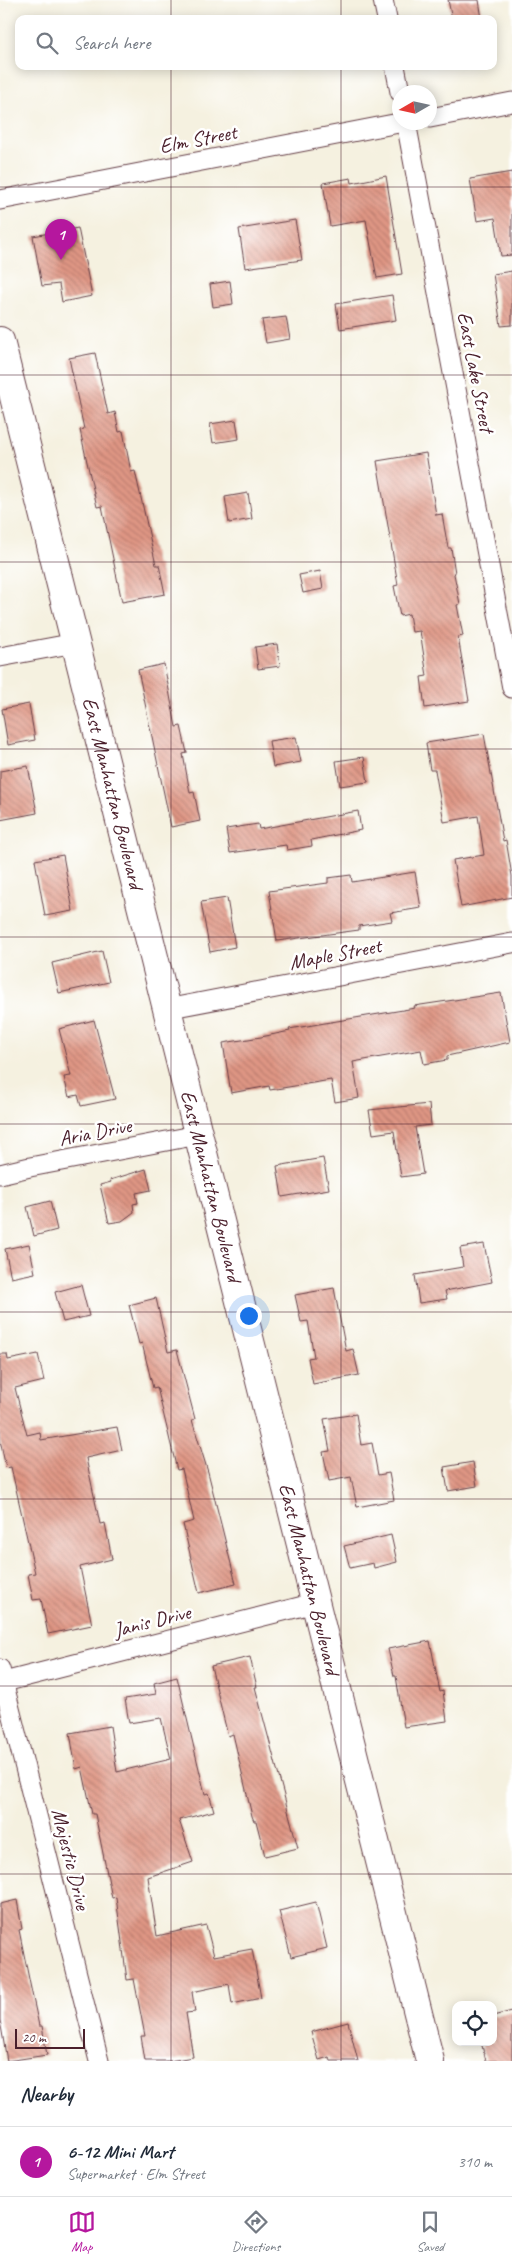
<!DOCTYPE html>
<meta charset="utf-8">
<style>
:root{--surface:#fff;--page:#f6f6f7;--text:#1f2937;--muted:#747a83;--line:#e0e1e3;--accent:#b5179e}
body{margin:0;font-family:Caveat,sans-serif;background:var(--page);color:var(--text)}
.controls{position:absolute;right:15px;bottom:15px;display:grid;overflow:hidden;border-radius:10px;box-shadow:0 2px 12px #0003}
.controls button{width:45px;height:45px;display:grid;place-items:center;padding:0;border:0;border-bottom:1px solid var(--line);background:var(--surface);color:var(--text);font:25px sans-serif}
.compass{position:absolute;left:392px;top:85px;width:45px;height:45px;border-radius:50%;background:var(--surface);box-shadow:0 2px 12px #0003;rotate:261deg}
.scale{position:absolute;left:15px;bottom:12px;width:70px;box-sizing:border-box;padding-left:5px;border:2px solid #4a1f2b;border-top:0;font-size:14px;line-height:18px;white-space:nowrap;color:#4a1f2b;-webkit-text-stroke:4px #fff;paint-order:stroke}
.you{position:absolute;left:248px;top:1315px;width:18px;height:18px;margin:-12px;border:4px solid #fff;border-radius:50%;background:#1a73e8;box-shadow:0 0 0 8px #1a73e833}
.badge{display:grid;place-items:center;width:32px;height:32px;border-radius:50%;background:var(--accent);color:#fff;font-size:16px;font-weight:700}
.pin{position:absolute;translate:-50% -41px;filter:drop-shadow(0 1px 2px #0008)}
.pin::after{content:'';position:absolute;top:26px;width:18px;height:15px;background:inherit;clip-path:polygon(0 0,100% 0,50% 100%)}
.list{margin:0;padding:0;list-style:none}
h2{display:flex;justify-content:space-between;align-items:center;height:65px;margin:0;padding:0 20px;font-size:21px}
h2 small{font-size:16px;font-weight:400;color:var(--muted)}
.list li{display:grid;grid-template-columns:32px 1fr auto;gap:15px;align-items:center;box-sizing:border-box;height:70px;padding:0 20px;border-top:1px solid var(--line)}
.list b{display:block;font-size:19px;white-space:nowrap}
.list p{margin:0;font-size:16px;white-space:nowrap;color:var(--muted)}
.list em{font-size:16px;font-style:normal;color:var(--muted)}
.icon{flex:none;width:28px;height:28px;fill:none;stroke:currentColor;stroke-width:2;stroke-linecap:round;stroke-linejoin:round}
.map{position:relative;flex:none;width:512px;height:2061px;overflow:hidden}
.search{position:absolute;background:var(--surface);box-shadow:0 2px 12px #0003;left:15px;right:15px;top:15px;height:55px;display:flex;align-items:center;gap:12px;box-sizing:border-box;padding:0 18px;border-radius:10px;color:var(--muted);font-size:19px}
.sheet{height:135px;background:var(--surface)}
nav{display:flex;justify-content:space-around;align-items:center;box-sizing:border-box;height:70px;border-top:1px solid var(--line);background:var(--surface);font-size:14px;color:var(--muted)}
nav a{display:grid;justify-items:center;gap:2px}
nav .on{color:var(--accent)}
.map>svg:first-child{display:block}
.building{fill:url(#building-back-hatch)}
.lines{fill:none;stroke-linecap:round;stroke-linejoin:round}
.minor-casing{stroke:#643e46;stroke-width:21}
.secondary-casing{stroke:#643e46;stroke-width:30}
.minor{stroke:#fff;stroke-width:19}
.secondary{stroke:#fff;stroke-width:28}
.grid{fill:none;stroke:#4a1f2b;stroke-width:1;stroke-opacity:0.55}
.labels{text-anchor:middle;stroke-width:5;stroke-linejoin:round;paint-order:stroke}
.street-label{font-size:21px;fill:#4a1f2b;stroke:#fff}
</style>
<div class="map">
<svg width="512" height="2061" viewBox="0 0 512 2061">
<defs>
<pattern id="building-back-hatch" width="6" height="6" patternUnits="userSpaceOnUse" patternTransform="scale(1.25)"><rect width="6" height="6" fill="#df9684"/><path d="M-1 5l2 2M0 0l6 6M5-1l2 2" fill="none" stroke="#b77a6c"/></pattern>
</defs>
<rect width="100%" height="100%" fill="#fff"/>
<filter id="ink" filterUnits="userSpaceOnUse"><feTurbulence type="fractalNoise" baseFrequency=".02" numOctaves="2"/><feDisplacementMap in="SourceGraphic" scale="10" xChannelSelector="R" yChannelSelector="G"/><feConvolveMatrix kernelMatrix="1 2 1 2 8 2 1 2 1" color-interpolation-filters="sRGB"/></filter>
<filter id="wash" filterUnits="userSpaceOnUse"><feTurbulence type="fractalNoise" baseFrequency=".0096" numOctaves="4" result="noise"/><feDisplacementMap in="SourceGraphic" scale="20" xChannelSelector="R" yChannelSelector="G"/><feGaussianBlur stdDeviation="1.12" result="paint"/><feColorMatrix in="noise" values="0 0 0 0 0 0 0 0 0 0 0 0 0 0 0 0 0 1.4 0 .05"/><feComposite in="paint" operator="in"/></filter>
<g filter="url(#wash)">
<rect width="100%" height="100%" fill="#f5f1e0"/>
<g id="blocks">
<!-- building -->
<g class="building">
<polygon points="448,0 479,0 482,19 452,19"/>
<polygon points="512,172 512,255 501,256 495,218 477,221 470,179"/>
<polygon points="386,176 402,274 377,278 366,220 330,226 323,183 351,178 352,183"/>
<polygon points="295,220 302,260 245,268 239,229"/>
<polygon points="78,228 92,296 62,302 59,284 42,286 33,236"/>
<polygon points="512,271 512,325 501,326 493,274"/>
<polygon points="230,281 233,304 213,307 210,284"/>
<polygon points="392,295 396,320 340,329 336,304"/>
<polygon points="286,317 290,339 266,343 262,320"/>
<polygon points="95,353 108,414 115,412 119,432 123,431 131,472 135,471 156,565 159,565 165,594 122,602 102,506 97,507 87,462 80,430 84,429 69,358"/>
<polygon points="236,420 239,439 213,443 210,424"/>
<polygon points="426,453 436,515 442,514 448,548 451,548 455,573 454,574 460,604 457,605 463,636 458,637 469,701 425,708 421,677 427,676 420,631 412,632 409,614 400,616 394,586 398,585 377,461"/>
<polygon points="248,493 252,519 229,523 225,497"/>
<polygon points="320,571 323,589 303,593 299,575"/>
<polygon points="277,644 280,666 258,669 255,647"/>
<polygon points="164,664 176,727 181,726 187,753 183,754 190,793 194,792 200,821 171,827 138,670"/>
<polygon points="29,704 35,740 8,745 2,709"/>
<polygon points="484,734 503,841 506,840 512,876 512,897 461,907 453,860 484,855 478,816 444,822 435,770 430,770 426,743"/>
<polygon points="296,737 301,762 273,767 269,741"/>
<polygon points="364,757 368,782 340,786 336,761"/>
<polygon points="28,766 37,813 0,820 0,771"/>
<polygon points="358,811 361,830 311,840 312,846 287,850 286,845 230,853 226,829 258,824 259,829"/>
<polygon points="63,855 73,911 45,916 35,860"/>
<polygon points="415,872 421,908 390,913 392,921 359,926 359,930 277,941 269,891 328,883 328,878 351,875 352,882"/>
<polygon points="227,898 235,947 210,952 201,902"/>
<polygon points="102,951 109,982 59,993 52,963"/>
<polygon points="501,993 510,1042 447,1056 447,1060 424,1064 421,1050 353,1062 359,1098 335,1102 331,1080 270,1090 269,1086 231,1093 223,1043 261,1037 290,1031 289,1029 415,1008 414,1006"/>
<polygon points="94,1020 115,1099 81,1106 78,1095 69,1097 64,1077 71,1076 59,1029"/>
<polygon points="429,1104 431,1125 415,1127 423,1174 401,1177 394,1131 373,1134 369,1110"/>
<polygon points="323,1158 329,1189 282,1197 277,1166"/>
<polygon points="146,1169 151,1190 136,1193 138,1203 133,1204 134,1212 122,1221 109,1223 100,1185 111,1182 110,1180"/>
<polygon points="50,1201 57,1230 34,1236 27,1207"/>
<polygon points="29,1244 35,1273 11,1278 5,1249"/>
<polygon points="484,1244 492,1282 445,1291 447,1299 419,1303 415,1275 463,1267 460,1248"/>
<polygon points="81,1285 89,1316 63,1322 55,1292"/>
<polygon points="334,1288 346,1351 353,1349 359,1375 313,1384 308,1358 314,1357 308,1321 301,1322 295,1295"/>
<polygon points="156,1298 168,1352 177,1350 195,1419 192,1420 208,1472 236,1584 199,1593 183,1524 194,1521 182,1469 177,1470 157,1387 153,1388 142,1343 139,1344 129,1305"/>
<polygon points="0,1354 7,1354 8,1360 38,1354 44,1381 15,1388 27,1435 40,1432 41,1440 117,1427 122,1450 86,1458 100,1524 105,1523 112,1559 80,1567 92,1625 48,1634 41,1599 33,1600 28,1574 35,1573 11,1467 6,1468 0,1440"/>
<polygon points="356,1414 361,1445 372,1443 378,1475 389,1473 394,1500 357,1507 351,1477 329,1481 323,1452 330,1451 324,1419"/>
<polygon points="473,1462 477,1486 448,1491 444,1467"/>
<polygon points="391,1535 397,1562 374,1568 373,1563 350,1568 344,1546"/>
<polygon points="430,1641 440,1692 443,1691 447,1721 404,1727 396,1676 394,1676 388,1649"/>
<polygon points="250,1657 257,1687 255,1687 298,1848 265,1856 256,1821 254,1821 252,1816 233,1734 228,1736 211,1666"/>
<polygon points="177,1677 205,1794 209,1793 214,1811 179,1820 193,1862 148,1877 157,1936 206,1925 214,1956 252,1949 261,1998 232,2004 229,1984 192,1992 195,2012 186,2013 193,2057 169,2061 145,2061 141,2036 145,2036 134,1979 127,1980 116,1897 112,1898 95,1814 92,1814 82,1767 76,1769 70,1733 110,1726 117,1772 171,1759 161,1718 129,1723 125,1699 156,1694 154,1683"/>
<polygon points="17,1900 22,1929 19,1930 30,1984 39,2026 42,2026 47,2055 7,2061 0,2020 0,1904"/>
<polygon points="316,1902 327,1948 291,1957 279,1911"/>
<polygon points="512,2011 512,2061 486,2061 481,2042 493,2042 493,2016"/>
<polygon points="348,2022 358,2061 331,2061 329,2057 319,2060 311,2032"/>
</g>
</g>
</g>
<g filter="url(#ink)">
<use href="#blocks" fill-opacity="0" stroke="#643e46" stroke-width="1"/>
<g class="lines">
<defs>
<g id="minor">
<polyline points="383,0 387,19"/>
<polyline points="395,66 400,92"/>
<polyline points="430,118 512,102"/>
<polyline points="406,122 512,688"/>
<polyline points="0,200 404,122"/>
<polyline points="0,657 75,643"/>
<polyline points="166,1009 512,943"/>
<polyline points="0,1174 30,1167 198,1135"/>
<polyline points="0,1669 99,2061"/>
<polyline points="0,1683 315,1603"/>
</g>
<g id="secondary">
<path id="s1" d="M0 341 430 2061"/>
</g>
</defs>
<!-- minor casing -->
<use href="#minor" class="minor-casing"/>
<!-- secondary casing -->
<use href="#secondary" class="secondary-casing"/>
<!-- minor -->
<use href="#minor" class="minor"/>
<!-- secondary -->
<use href="#secondary" class="secondary"/>
</g>
</g>
<!-- grid -->
<path class="grid" d="M171 0V19M341 0V19M171 66V2061M341 66V2061M0 187H512M0 375H512M0 562H512M0 749H512M0 937H512M0 1124H512M0 1312H512M0 1499H512M0 1686H512M0 1874H512"/>
<g class="labels">
<!-- street labels -->
<g class="street-label">
<text transform="translate(198 139) rotate(-11)" y="7">Elm Street</text>
<text transform="translate(476 372) rotate(79)" y="7">East Lake Street</text>
<text dy="7" stroke="none"><textPath href="#s1" startOffset="466">East Manhattan Boulevard</textPath></text>
<text transform="translate(335 954) rotate(-11)" y="7">Maple Street</text>
<text transform="translate(95 1132) rotate(-11)" y="7">Aria Drive</text>
<text dy="7" stroke="none"><textPath href="#s1" startOffset="871">East Manhattan Boulevard</textPath></text>
<text dy="7" stroke="none"><textPath href="#s1" startOffset="1276">East Manhattan Boulevard</textPath></text>
<text transform="translate(152 1621) rotate(-14)" y="7">Janis Drive</text>
<text transform="translate(71 1859) rotate(76)" y="7">Majestic Drive</text>
</g>
</g>
</svg>
<div class="controls">
<button><svg class="icon" aria-label="locate" viewBox="0 0 24 24"><circle cx="12" cy="12" r="6"/><path d="M12 2v4M12 18v4M2 12h4M18 12h4"/></svg></button>
</div>
<svg class="compass" viewBox="-18 -18 36 36"><path d="M0-13l5 13h-10z" fill="#e53935"/><path d="M0 13l5-13h-10z" fill="#747a83"/></svg>
<div class="scale">20 m</div>
<div class="you"></div>
<div class="pin badge" style="left:61px;top:260px">1</div>
<div class="search"><svg class="icon" aria-label="search" viewBox="0 0 24 24"><circle cx="10" cy="10" r="6"/><path d="M15 15l6 6"/></svg>Search here</div>
</div>
<section class="sheet">
<h2>Nearby<small></small></h2>
<ul class="list">
<li><span class="badge">1</span><div><b>6-12 Mini Mart</b><p>Supermarket · Elm Street</p></div><em>310 m</em></li>
</ul>
</section>
<nav>
<a class="on"><svg class="icon" aria-label="map" viewBox="0 0 24 24"><path d="M3 6l6-2 6 2 6-2v14l-6 2-6-2-6 2zM9 4v14M15 6v14"/></svg>Map</a>
<a><svg class="icon" aria-label="directions" viewBox="0 0 24 24"><path d="M12 3l9 9-9 9-9-9zM9 14v-3h6M13 9l2 2-2 2"/></svg>Directions</a>
<a><svg class="icon" aria-label="saved" viewBox="0 0 24 24"><path d="M7 4h10v16l-5-4-5 4z"/></svg>Saved</a>
</nav>
